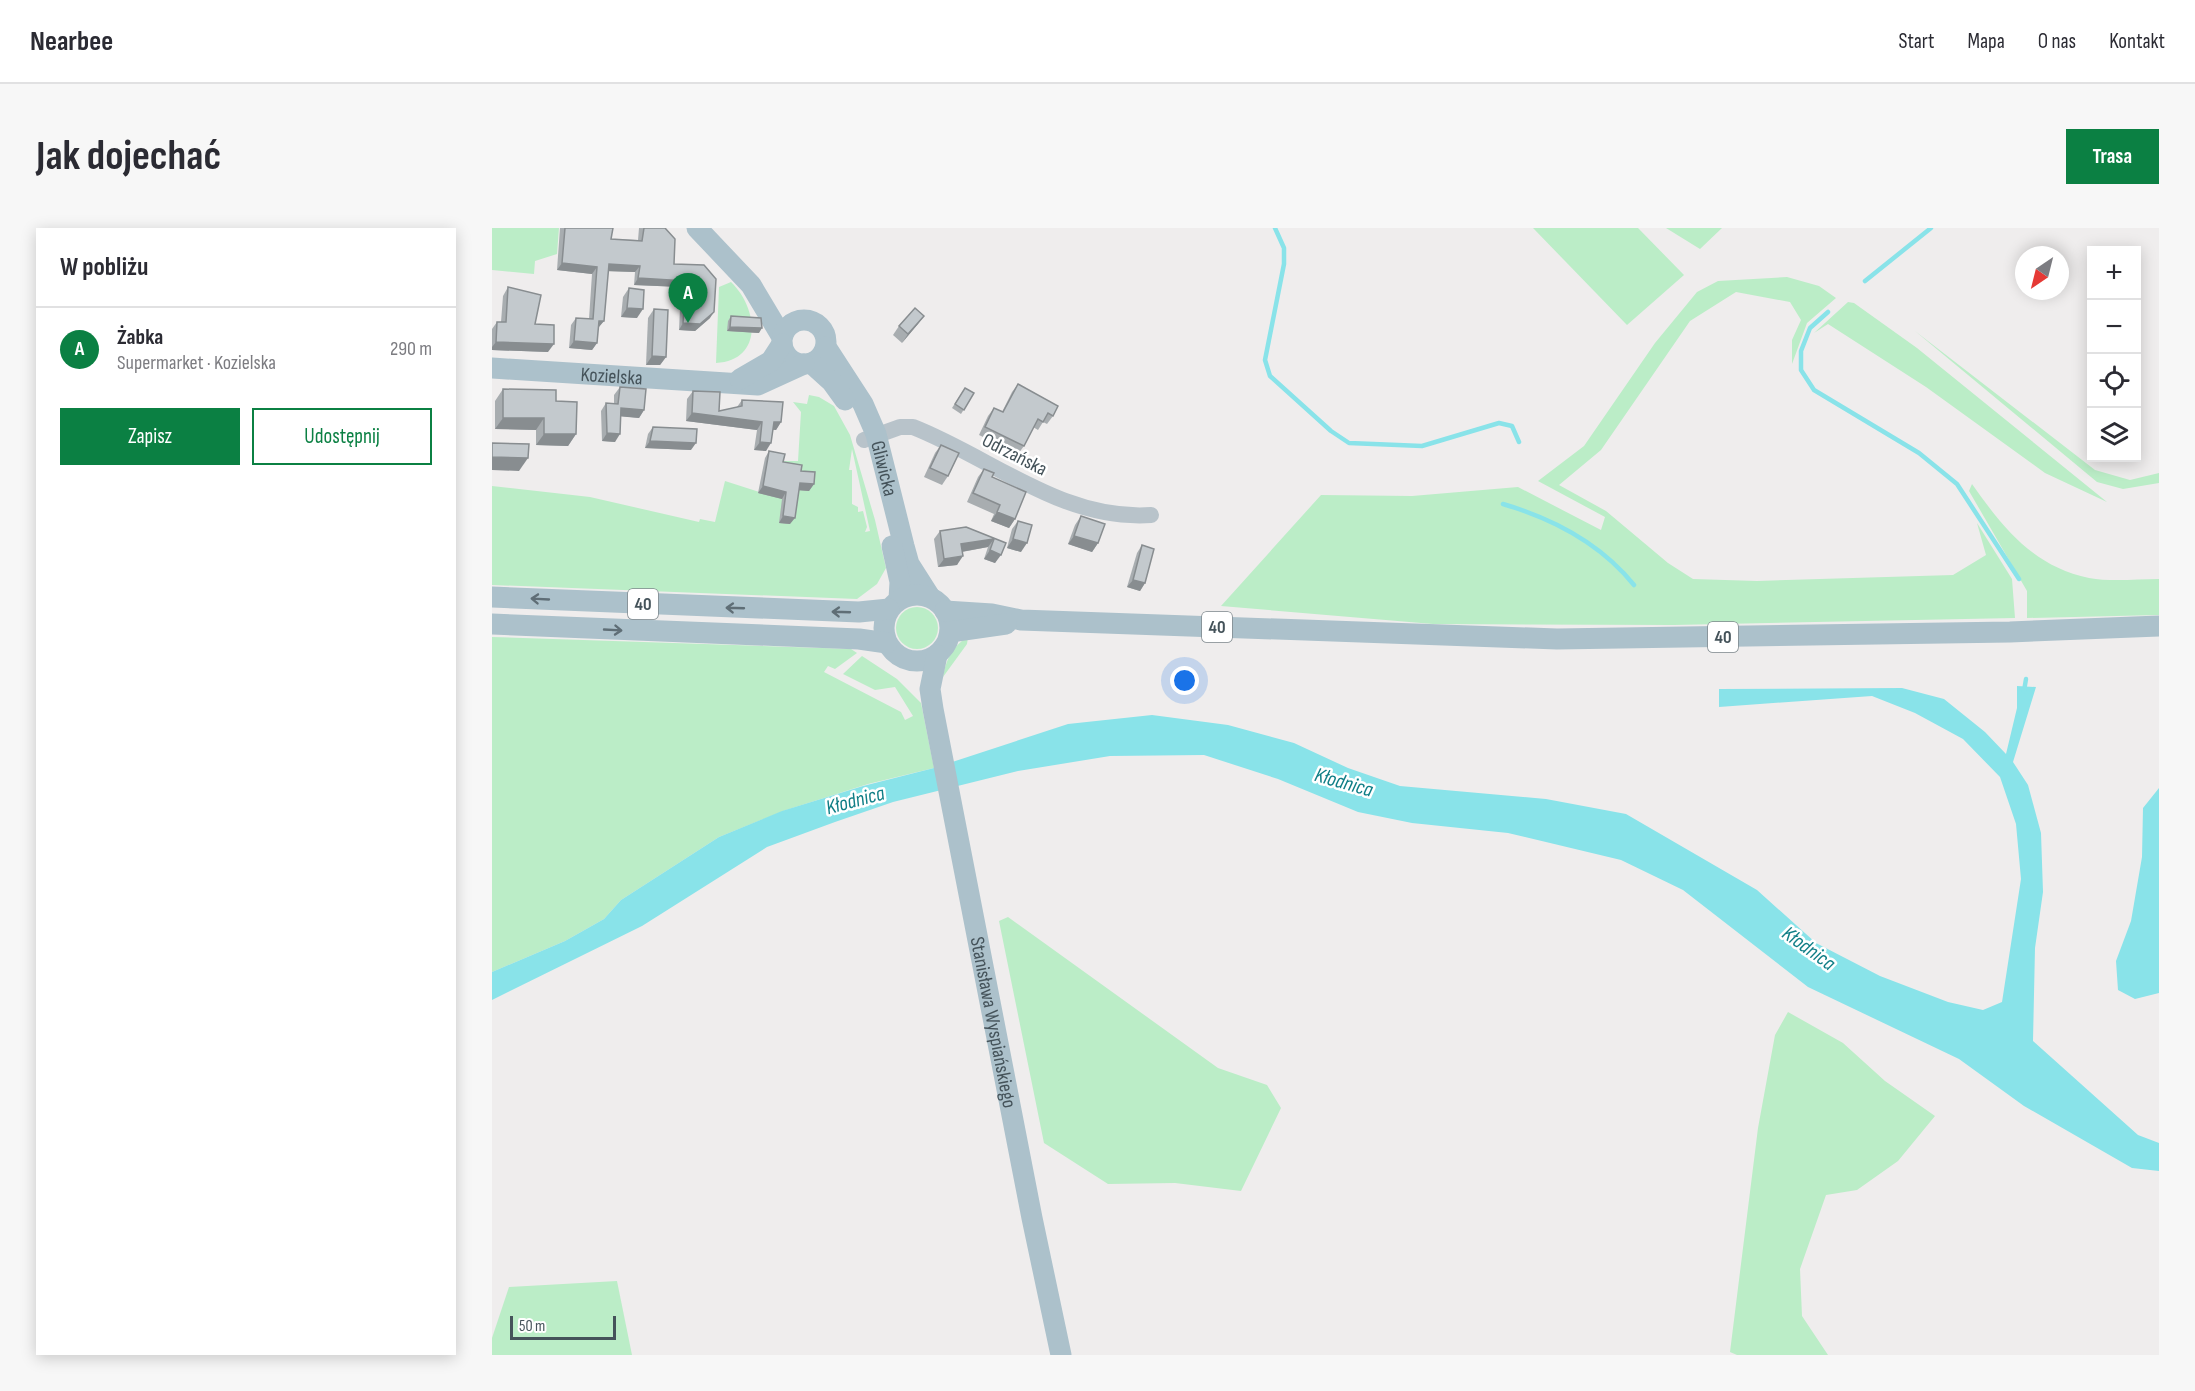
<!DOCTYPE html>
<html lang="pl">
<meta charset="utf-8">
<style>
:root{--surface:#fff;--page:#f7f7f7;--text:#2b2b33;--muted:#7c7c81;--line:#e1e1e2;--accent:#0b8043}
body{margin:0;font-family:"Sofia Sans Condensed",sans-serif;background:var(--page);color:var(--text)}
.controls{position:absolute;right:18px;top:18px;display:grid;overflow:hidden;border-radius:0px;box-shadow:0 3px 15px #0003}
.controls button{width:54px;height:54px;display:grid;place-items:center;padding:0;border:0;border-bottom:2px solid var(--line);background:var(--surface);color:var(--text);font:30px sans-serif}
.compass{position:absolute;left:1523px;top:18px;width:54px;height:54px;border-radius:50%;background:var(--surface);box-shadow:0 3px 15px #0003;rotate:215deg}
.scale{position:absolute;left:18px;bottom:15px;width:106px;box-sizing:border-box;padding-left:6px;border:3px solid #45535a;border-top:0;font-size:16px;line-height:21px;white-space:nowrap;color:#45535a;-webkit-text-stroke:4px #fff;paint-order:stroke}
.you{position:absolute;left:693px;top:453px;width:21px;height:21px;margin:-15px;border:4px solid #fff;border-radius:50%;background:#1a73e8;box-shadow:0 0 0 9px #1a73e833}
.badge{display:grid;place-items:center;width:39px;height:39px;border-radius:50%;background:var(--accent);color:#fff;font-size:20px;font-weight:700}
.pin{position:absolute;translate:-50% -50px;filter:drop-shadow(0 2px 3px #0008)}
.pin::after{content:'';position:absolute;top:32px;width:21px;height:18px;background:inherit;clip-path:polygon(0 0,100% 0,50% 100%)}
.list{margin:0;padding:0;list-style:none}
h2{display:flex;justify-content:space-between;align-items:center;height:78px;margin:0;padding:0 24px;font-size:26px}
h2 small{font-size:20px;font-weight:400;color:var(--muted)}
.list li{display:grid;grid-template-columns:39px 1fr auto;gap:18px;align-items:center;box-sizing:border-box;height:84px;padding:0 24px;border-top:2px solid var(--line)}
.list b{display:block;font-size:22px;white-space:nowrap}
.list p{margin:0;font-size:20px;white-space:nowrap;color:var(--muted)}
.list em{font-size:20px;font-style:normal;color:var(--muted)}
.actions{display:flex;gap:12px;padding:18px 24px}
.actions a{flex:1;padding:14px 0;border:2px solid var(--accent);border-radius:0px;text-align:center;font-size:21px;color:var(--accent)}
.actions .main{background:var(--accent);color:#fff}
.icon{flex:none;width:33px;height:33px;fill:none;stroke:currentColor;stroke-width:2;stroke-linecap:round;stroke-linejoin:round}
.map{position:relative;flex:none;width:1667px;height:1127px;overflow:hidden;border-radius:0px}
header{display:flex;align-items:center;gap:36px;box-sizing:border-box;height:84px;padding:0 30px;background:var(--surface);border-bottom:2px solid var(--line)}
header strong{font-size:28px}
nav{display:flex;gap:33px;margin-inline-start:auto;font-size:21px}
.intro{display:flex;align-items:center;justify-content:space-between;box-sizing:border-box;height:144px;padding:0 36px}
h1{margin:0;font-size:42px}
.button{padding:15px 27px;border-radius:0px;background:var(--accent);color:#fff;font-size:21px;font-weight:700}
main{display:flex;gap:36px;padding:0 36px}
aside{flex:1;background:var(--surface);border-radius:0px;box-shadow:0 3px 15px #0003}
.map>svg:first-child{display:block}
.green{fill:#bbedc7;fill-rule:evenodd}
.water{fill:#89e3e9}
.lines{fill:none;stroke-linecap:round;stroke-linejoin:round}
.stream{stroke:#89e3e9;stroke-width:4.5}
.minor{stroke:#b8c3ca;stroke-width:16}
.major{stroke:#acc1cb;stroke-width:21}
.wall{fill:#a8adb0}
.shaded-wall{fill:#888d90}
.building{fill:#c3c9cd;stroke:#888d90;stroke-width:1.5}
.oneway{stroke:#5f6e76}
.labels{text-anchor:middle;stroke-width:5;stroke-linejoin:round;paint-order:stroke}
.shield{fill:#fff;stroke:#7d878c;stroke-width:1.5}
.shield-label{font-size:18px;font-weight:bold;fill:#45535a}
.street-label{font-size:20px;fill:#45535a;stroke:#fff}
.water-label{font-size:21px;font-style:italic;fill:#0f7e86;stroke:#fff}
</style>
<header>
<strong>Nearbee</strong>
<nav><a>Start</a><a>Mapa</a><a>O nas</a><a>Kontakt</a></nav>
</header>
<div class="intro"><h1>Jak dojechać</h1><a class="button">Trasa</a></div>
<main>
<aside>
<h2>W pobliżu<small></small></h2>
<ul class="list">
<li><span class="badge">A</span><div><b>Żabka</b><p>Supermarket · Kozielska</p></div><em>290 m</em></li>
</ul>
<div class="actions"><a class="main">Zapisz</a><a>Udostępnij</a></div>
</aside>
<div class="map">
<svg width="1667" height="1127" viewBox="0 0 1667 1127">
<rect width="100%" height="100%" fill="#efeded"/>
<!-- green -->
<g class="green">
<polygon points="0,0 67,0 65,26 43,33 42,46 0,42"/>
<polygon points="1041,0 1146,0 1192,47 1135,97"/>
<polygon points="1174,0 1230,0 1208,21"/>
<polygon points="1295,49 1327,58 1344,70 1315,95 1300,136 1300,112 1309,92 1298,74 1244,64 1198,93 1109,222 1067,257 1114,283 1176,335 1201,351 1265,353 1461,347 1494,327 1485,295 1520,351 1523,390 1182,397 941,396 729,378 829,267 920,268 1026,259 1109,302 1113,289 1046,253 1092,218 1163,115 1205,64 1226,53"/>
<path d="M239 54C266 80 272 132 224 135L227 59Z"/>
<polygon points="1356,74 1362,75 1425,120 1615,274 1553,245 1434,159 1336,96 1322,105"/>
<polygon points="1423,103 1603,242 1638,252 1667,245 1667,255 1631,261 1605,254"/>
<path d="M317 167 327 169 342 178 358 207 383 292 394 340 385 356 365 371 0 357V258L98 269 207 294 208 291 223 294 233 253 280 268 288 233H306L309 184 301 174 315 176ZM360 221 378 303 373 304 375 299 371 283 366 284V279L360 276V242H357Z"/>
<path d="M1480 256C1511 300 1542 339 1597 350 1619 354 1645 351 1667 351V387L1535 390V363L1477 263Z"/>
<circle cx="425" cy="400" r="21"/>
<polygon points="0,409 359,421 365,425 343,441 336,438 332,444 409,484 413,492 421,488 403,459 383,462 351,446 370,428 405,451 429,475 442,540 376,556 294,582 227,609 129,672 112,691 73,713 0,744"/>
<path d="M476 409 475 416 451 449C453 433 461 417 476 409Z"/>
<polygon points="516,689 726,840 775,857 789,880 749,963 683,955 616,956 552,915 507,693"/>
<polygon points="1296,784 1351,815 1393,853 1443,888 1406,933 1365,962 1334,967 1308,1041 1310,1088 1336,1127 1245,1127 1238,1124 1266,900 1283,807"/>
<polygon points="125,1053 140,1127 0,1127 0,1110 17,1059"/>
</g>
<!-- water -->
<g class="water">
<polygon points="1525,458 1544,459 1521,534 1536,557 1549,605 1551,664 1543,720 1541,813 1646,907 1667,915 1667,943 1640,940 1532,878 1467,831 1316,759 1191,662 1129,632 1016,605 920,595 866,584 786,551 712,527 618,528 526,543 401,574 343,594 275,619 150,698 0,772 0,744 73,713 112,691 129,672 227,609 290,583 371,558 442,540 576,496 660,487 736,497 802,515 856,540 908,558 1054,571 1134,586 1265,662 1324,715 1388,748 1456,774 1491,782 1510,774 1529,651 1524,596 1508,549 1471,511 1423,485 1380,468 1227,479 1227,461 1410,460 1452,471 1493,504 1514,526 1525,480"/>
<polygon points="1667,560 1667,765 1643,771 1626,762 1624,733 1639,693 1650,629 1651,580"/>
</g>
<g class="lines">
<!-- stream -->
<g class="stream">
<polyline points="783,0 792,20 792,36 773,132 778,148 839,203 857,215 930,218 1007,195 1020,198 1027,214"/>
<polyline points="1373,53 1439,0"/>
<polyline points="1336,84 1318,100 1309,123 1309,142 1322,162 1427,225 1465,256 1527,351"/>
<path d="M1011 276C1062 291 1109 316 1142 357"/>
<polyline points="1532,463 1534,451"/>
</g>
<!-- minor -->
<path class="minor" d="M372 212 408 199H421C500 230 570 293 659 287"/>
<!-- major -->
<g class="major">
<polyline points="205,0 259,57 290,109"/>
<circle cx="312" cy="114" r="22"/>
<path id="s1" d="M334 119 371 176 384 206 412 318 417 336 438 369"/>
<polyline points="319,135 340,154 353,172"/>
<path id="s2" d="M0 140 266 157 312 136"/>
<polyline points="248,151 279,133 290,116"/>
<polyline points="400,318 408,354 407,371"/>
<circle cx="425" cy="400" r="33"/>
<polyline points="0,369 367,384 397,381"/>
<polyline points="453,383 500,386 529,392 1065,411 1518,404 1667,398"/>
<polyline points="0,396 367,411 395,415"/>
<polyline points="458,404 514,396"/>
<path id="s3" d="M445 427 438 461 441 481 540 990 569 1127"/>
</g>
</g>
<!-- wall -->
<g class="wall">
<polygon points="68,0 121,0 119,11 146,12 147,0 173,0 182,36 218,90 203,103 187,102 189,59 142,57 143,44 116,43 112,93 106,99 105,115 100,122 77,120 79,97 84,90 97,91 100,46 65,42"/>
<polygon points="16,59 43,96 56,124 0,122 0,101 5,94 9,94 11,68"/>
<polygon points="137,60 145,90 129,89 131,69"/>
<polygon points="162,81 174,129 168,137 154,137 156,90"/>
<polygon points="239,88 267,105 235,103 236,93"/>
<polygon points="432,88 410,115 401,107 407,98"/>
<polygon points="526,156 561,188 555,196 551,194 546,202 541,199 532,218 526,226 487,207 496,188 502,180 510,184 520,164"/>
<polygon points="128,159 152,182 147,190 129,188 123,214 110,213 109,183 114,175 122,176 122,167"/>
<polygon points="473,160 482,165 469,186 460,180"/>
<polygon points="11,161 64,173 84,206 76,218 44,217 44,202 3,201 3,173"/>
<polygon points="201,163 227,183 245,179 250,172 289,194 284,202 281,202 274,223 262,222 265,202 194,193 195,171"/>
<polygon points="161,199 199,222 153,220 156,206"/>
<polygon points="449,217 456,248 450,257 432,249 443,225"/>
<polygon points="277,223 291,234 309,243 322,256 317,263 307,262 298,296 287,295 290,271 266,265 273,230"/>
<polygon points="492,241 500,249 523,291 517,300 499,293 502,286 475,274 486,249"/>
<polygon points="589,288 606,315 600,324 576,316 583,297"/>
<polygon points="526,293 529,324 515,320 520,301"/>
<polygon points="474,299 514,315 503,335 492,331 496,319 470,324 465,337 446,339 442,311 448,303"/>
<polygon points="650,317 653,355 648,363 635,359 645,325"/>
</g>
<!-- shaded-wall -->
<g class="shaded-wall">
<polygon points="70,35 105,39 100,46 65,42"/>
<polygon points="117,36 148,38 143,44 112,43"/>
<polygon points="146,50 194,53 189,59 142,57"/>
<polygon points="135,80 151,81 145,90 129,89"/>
<polygon points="222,84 218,90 203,103 187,102 191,95"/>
<polygon points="432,88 426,96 410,115 416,106"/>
<polygon points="107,93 112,93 107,99 102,99"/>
<polygon points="238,99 270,100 267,105 235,103"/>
<polygon points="82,113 105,115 100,122 77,120"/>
<polygon points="4,114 62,116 56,124 0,122 0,119"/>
<polygon points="160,128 174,129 168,137 154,137"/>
<polygon points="129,180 152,182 147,190 124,188"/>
<polygon points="200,185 270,194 265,202 194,193"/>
<polygon points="11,190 52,190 44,202 3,201"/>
<polygon points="282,194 289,194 284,202 277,201"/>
<polygon points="115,205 128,206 123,214 110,213"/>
<polygon points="52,206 84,206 76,218 44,217"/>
<polygon points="158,213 204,215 199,222 153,220"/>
<polygon points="268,214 279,215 274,223 262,222"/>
<polygon points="0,229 36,230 27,243 0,242"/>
<polygon points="308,255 322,256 317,263 303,262"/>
<polygon points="271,258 294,264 290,271 266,265"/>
<polygon points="505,284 523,291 517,300 499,293"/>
<polygon points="291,288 303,290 298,296 287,295"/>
<polygon points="582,308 606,315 600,324 576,316"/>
<polygon points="502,311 496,319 463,325 469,316"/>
<polygon points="521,311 535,315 529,324 515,320"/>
<polygon points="498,322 509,327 503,335 492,331"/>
<polygon points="471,328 465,337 446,339 452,331"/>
<polygon points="641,352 653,355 648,363 635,359"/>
</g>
<!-- building -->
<g class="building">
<polygon points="73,0 121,0 119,11 150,13 152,0 173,0 183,11 182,36 212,37 224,51 222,84 208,96 191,95 194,53 146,50 148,38 117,36 112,93 107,93 105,115 82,113 84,90 101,91 105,39 70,35"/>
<polygon points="16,59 49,67 43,96 62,97 62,116 4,114 5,94 14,94"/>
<polygon points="137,60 152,62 151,81 135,80"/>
<polygon points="423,80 432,88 416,106 407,98"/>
<polygon points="162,81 176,82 174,129 160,128"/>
<polygon points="239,88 269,90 270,100 238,99"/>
<polygon points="526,156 566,178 561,188 556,185 551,194 546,191 532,218 493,199 502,180 511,184"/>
<polygon points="128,159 154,161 152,182 129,180 128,206 115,205 114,175 126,176"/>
<polygon points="473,160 482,165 472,182 463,176"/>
<polygon points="11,161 64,162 64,173 85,174 84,206 52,206 52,190 11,190"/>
<polygon points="201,163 228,164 227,183 250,178 250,172 291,174 289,194 282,194 279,215 268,214 270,194 200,185"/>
<polygon points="161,199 205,201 204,215 158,213"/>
<polygon points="0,215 37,216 36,230 0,229"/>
<polygon points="449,217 467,225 456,248 438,240"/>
<polygon points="277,223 293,226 291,234 310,237 309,243 323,244 322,256 308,255 303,290 291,288 294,264 271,258"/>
<polygon points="492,241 502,245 500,249 534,264 523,291 505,284 508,277 481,265"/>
<polygon points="589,288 613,296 606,315 582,308"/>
<polygon points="526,293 540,297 535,315 521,311"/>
<polygon points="474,299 514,315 509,327 498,322 502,311 469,316 471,328 452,331 448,303"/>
<polygon points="650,317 662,321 653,355 641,352"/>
</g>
<!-- one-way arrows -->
<defs><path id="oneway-shaft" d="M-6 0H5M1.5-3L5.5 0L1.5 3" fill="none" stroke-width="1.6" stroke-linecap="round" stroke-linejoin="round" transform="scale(1.5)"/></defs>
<g class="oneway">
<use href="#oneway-shaft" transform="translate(48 371) rotate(-177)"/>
<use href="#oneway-shaft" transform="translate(243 380) rotate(-178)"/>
<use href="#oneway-shaft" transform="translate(349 384) rotate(-178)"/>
<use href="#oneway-shaft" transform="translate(121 402) rotate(3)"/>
</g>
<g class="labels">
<!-- shield labels -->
<g class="shield">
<rect x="136" y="361" width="30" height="30" rx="4.5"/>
<rect x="710" y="384" width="30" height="30" rx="4.5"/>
<rect x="1216" y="394" width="30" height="30" rx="4.5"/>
</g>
<g class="shield-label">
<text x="151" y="382">40</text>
<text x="725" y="405">40</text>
<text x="1231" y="415">40</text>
</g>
<!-- street labels -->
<g class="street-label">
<text dy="7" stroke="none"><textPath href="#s2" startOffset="120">Kozielska</textPath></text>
<text transform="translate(523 226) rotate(27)" y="7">Odrzańska</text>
<text dy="7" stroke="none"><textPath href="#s1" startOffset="136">Gliwicka</textPath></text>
<text dy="7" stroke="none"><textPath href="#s3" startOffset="374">Stanisława Wyspiańskiego</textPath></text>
</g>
<!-- water labels -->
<g class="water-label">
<text transform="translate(852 554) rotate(16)" y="7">Kłodnica</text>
<text transform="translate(363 572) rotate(-15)" y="7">Kłodnica</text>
<text transform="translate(1317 720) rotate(36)" y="7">Kłodnica</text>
</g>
</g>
</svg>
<div class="controls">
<button>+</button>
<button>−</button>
<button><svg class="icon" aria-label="locate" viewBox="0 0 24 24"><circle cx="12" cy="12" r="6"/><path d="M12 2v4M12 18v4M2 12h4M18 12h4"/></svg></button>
<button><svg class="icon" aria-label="layers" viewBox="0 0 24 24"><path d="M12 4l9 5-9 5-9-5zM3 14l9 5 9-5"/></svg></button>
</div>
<svg class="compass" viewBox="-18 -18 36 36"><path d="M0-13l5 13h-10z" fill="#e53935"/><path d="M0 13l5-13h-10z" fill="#7c7c81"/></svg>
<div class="scale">50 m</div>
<div class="you"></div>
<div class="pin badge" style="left:196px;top:95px">A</div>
</div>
</main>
